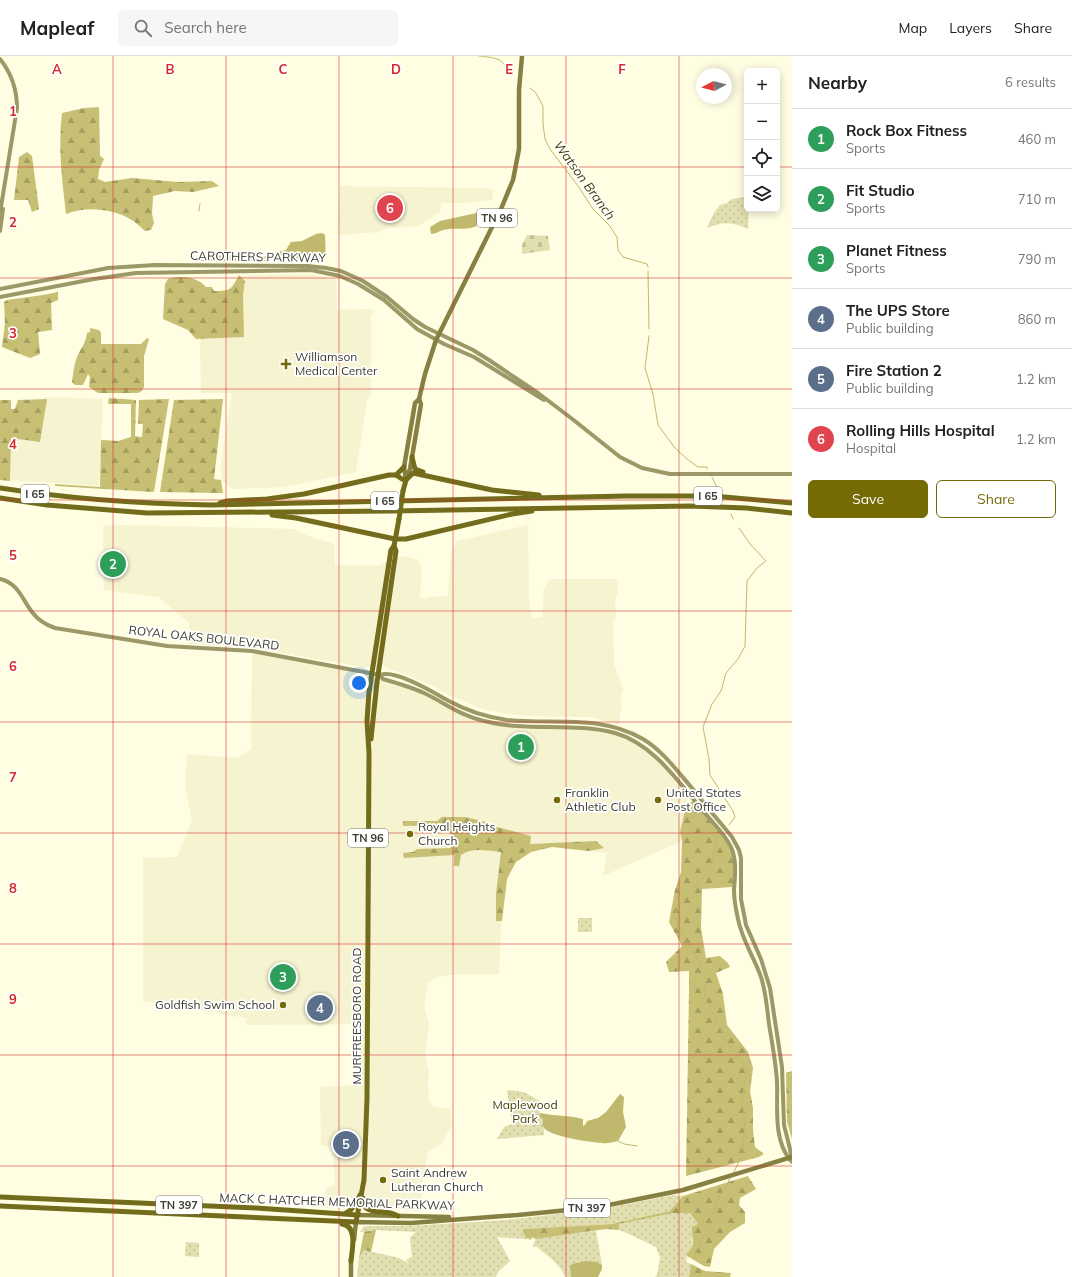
<!DOCTYPE html>
<meta charset="utf-8">
<style>
:root{--surface:#fff;--page:#f6f6f6;--text:#202124;--muted:#757577;--line:#e0e0e0;--accent:#746b05}
body{margin:0;font-family:Mulish,sans-serif;background:var(--page);color:var(--text)}
.controls{position:absolute;right:12px;top:12px;display:grid;overflow:hidden;border-radius:6px;box-shadow:0 2px 10px #0003}
.controls button{width:36px;height:36px;display:grid;place-items:center;padding:0;border:0;border-bottom:1px solid var(--line);background:var(--surface);color:var(--text);font:20px sans-serif}
.compass{position:absolute;left:696px;top:12px;width:36px;height:36px;border-radius:50%;background:var(--surface);box-shadow:0 2px 10px #0003;rotate:263deg}
.you{position:absolute;left:359px;top:627px;width:14px;height:14px;margin:-10px;border:3px solid #fff;border-radius:50%;background:#1a73e8;box-shadow:0 0 0 6px #1a73e833}
.badge{display:grid;place-items:center;width:26px;height:26px;border-radius:50%;background:var(--accent);color:#fff;font-size:13px;font-weight:700}
.pin{position:absolute;translate:-50% -50%;border:2px solid #fff;box-shadow:0 1px 4px #0006}
.list{margin:0;padding:0;list-style:none}
h2{display:flex;justify-content:space-between;align-items:center;height:52px;margin:0;padding:0 16px;font-size:17px}
h2 small{font-size:13px;font-weight:400;color:var(--muted)}
.list li{display:grid;grid-template-columns:26px 1fr auto;gap:12px;align-items:center;box-sizing:border-box;height:60px;padding:0 16px;border-top:1px solid var(--line)}
.list b{display:block;font-size:15px;white-space:nowrap}
.list p{margin:0;font-size:13px;white-space:nowrap;color:var(--muted)}
.list em{font-size:13px;font-style:normal;color:var(--muted)}
.actions{display:flex;gap:8px;padding:12px 16px}
.actions a{flex:1;padding:9px 0;border:1px solid var(--accent);border-radius:6px;text-align:center;font-size:14px;color:var(--accent)}
.actions .main{background:var(--accent);color:#fff}
.icon{flex:none;width:22px;height:22px;fill:none;stroke:currentColor;stroke-width:2;stroke-linecap:round;stroke-linejoin:round}
.map{position:relative;flex:none;width:792px;height:1221px;overflow:hidden}
header{display:flex;align-items:center;gap:24px;box-sizing:border-box;height:56px;padding:0 20px;background:var(--surface);border-bottom:1px solid var(--line)}
header strong{font-size:19px}
nav{display:flex;gap:22px;margin-inline-start:auto;font-size:14px}
.search{width:280px;height:36px;background:var(--page);display:flex;align-items:center;gap:10px;box-sizing:border-box;padding:0 14px;border-radius:6px;color:var(--muted);font-size:15px}
main{display:flex}
aside{flex:1;background:var(--surface)}
.map>svg:first-child{display:block}
.built{fill:#f6f3d0}
.green{fill:url(#green-dots)}
.forest{fill:url(#forest-firs)}
.cemetery{fill:url(#cemetery-stones)}
.water{fill:#c0b96d}
.lines{fill:none;stroke-linecap:round;stroke-linejoin:round}
.stream{stroke:#c0b96d;stroke-width:1}
.secondary{stroke:#9c9868;stroke-width:4}
.primary{stroke:#868043;stroke-width:4.5}
.highway{stroke:#736c1c;stroke-width:5}
.highway-bridge{stroke:#736c1c;stroke-width:5}
.grid{fill:none;stroke:#d62828;stroke-width:1;stroke-opacity:0.55}
.poi-dot{fill:#746b05;stroke:#fff;stroke-width:1.5}
.labels{text-anchor:middle;stroke-width:3.5;stroke-linejoin:round;paint-order:stroke}
.shield{fill:#fff;stroke:#777670;stroke-width:1}
.shield-label{font-size:11px;font-weight:bold;fill:#3d3c32}
.street-label{font-size:12px;fill:#3d3c32;stroke:#fff}
.poi-label{font-size:12px;fill:#3d3c32;stroke:#fff;text-anchor:start}
.park-label{font-size:12px;fill:#474102;stroke:#fff}
.water-label{font-size:13px;font-style:italic;fill:#443e00;stroke:#fff}
.grid-label{font-size:13px;text-anchor:middle;font-weight:bold;fill:#d62828;stroke:#fff;stroke-width:3.5;stroke-linejoin:round;paint-order:stroke}
</style>
<header>
<strong>Mapleaf</strong>
<div class="search"><svg class="icon" aria-label="search" viewBox="0 0 24 24"><circle cx="10" cy="10" r="6"/><path d="M15 15l6 6"/></svg>Search here</div>
<nav><a>Map</a><a>Layers</a><a>Share</a></nav>
</header>
<main>
<div class="map">
<svg width="792" height="1221" viewBox="0 0 792 1221">
<defs>
<pattern id="green-dots" width="8" height="8" patternUnits="userSpaceOnUse"><rect width="8" height="8" fill="#e1deaf"/><path d="M2 2h.1M6 6h.1" fill="none" stroke="#c2bf97" stroke-width="1.8" stroke-linecap="round"/></pattern>
<pattern id="forest-firs" width="22" height="20" patternUnits="userSpaceOnUse"><rect width="22" height="20" fill="#c7c074"/><path d="M5 1l3.5 6h-7zM16 11l3.5 6h-7z" fill="#a39d60"/></pattern>
<pattern id="cemetery-stones" width="16" height="16" patternUnits="userSpaceOnUse"><rect width="16" height="16" fill="#e1deaf"/><path d="M2 7V4a2 2 0 0 1 4 0v3zM10 15v-3a2 2 0 0 1 4 0v3z" fill="#c2bf97"/></pattern>
</defs>
<rect width="100%" height="100%" fill="#fffde2"/>
<!-- built -->
<g class="built">
<polygon points="340,130 474,132 493,133 492,144 460,147 442,147 440,156 418,170 388,172 378,176 337,179"/>
<polygon points="305,218 336,223 337,254 369,253 374,254 371,260 371,339 367,343 366,351 356,416 285,431 233,433 221,424 221,408 225,380 232,337 201,337 200,280 240,280 239,220"/>
<polygon points="45,341 103,343 99,430 10,424 10,381 38,386"/>
<polygon points="118,469 295,473 308,480 334,488 335,509 363,510 367,509 377,510 401,500 419,504 422,513 420,541 425,543 427,541 448,540 451,497 457,485 528,469 529,545 532,562 542,561 543,555 544,533 549,524 553,523 617,523 618,538 615,542 616,560 613,565 614,595 614,608 623,633 620,643 622,648 620,659 620,668 590,661 523,660 485,654 449,639 431,629 410,620 384,611 362,611 243,590 189,588 189,567 159,541 104,534 103,470"/>
<polygon points="252,595 367,617 378,622 407,630 456,655 497,668 595,673 624,680 654,700 687,736 686,750 680,776 682,785 603,820 607,797 552,791 531,796 516,806 507,823 501,871 499,918 448,919 435,922 428,927 425,942 425,953 429,969 425,999 429,1015 428,1024 429,1044 433,1050 450,1053 452,1069 442,1087 428,1096 422,1128 422,1155 379,1152 325,1152 326,1131 335,1130 333,1090 321,1090 320,1031 359,1029 360,968 246,969 246,962 143,945 143,802 177,801 192,765 185,731 187,698 238,702 251,693"/>
</g>
<!-- green -->
<g class="green">
<path d="M747 141V153H749L748 173C733 166 723 165 707 172L714 157 720 149 727 147 732 143Z"/>
<rect x="578" y="862" width="14" height="14"/>
<path d="M507 1034 524 1036 546 1049C540 1053 540 1054 539 1060L543 1063 544 1079 497 1083 504 1071 512 1068Z"/>
<polygon points="673,1139 683,1140 671,1155 612,1168 524,1173 526,1183 497,1181 510,1205 498,1216 496,1221 357,1221 359,1202 364,1194 399,1202 409,1208 406,1204 412,1201 410,1181 416,1176 376,1174 371,1176 360,1176 364,1170 410,1170 506,1164 603,1153"/>
<polygon points="674,1157 690,1157 698,1168 692,1183 692,1193 687,1197 686,1206 691,1208 689,1221 655,1221 657,1219 660,1202 656,1191 631,1179 619,1174 619,1168"/>
<path d="M596 1175 602 1209 599 1208 570 1211 571 1221H565C561 1208 546 1199 536 1190L534 1191 533 1190 536 1182Z"/>
<polygon points="186,1186 199,1187 199,1201 185,1200"/>
</g>
<!-- forest -->
<g class="forest">
<path d="M99 51 100 100 104 103 99 114 98 123 105 126 132 122 178 126 212 125 219 130 193 136 175 135 153 140 152 158 154 167 151 174 145 175C140 171 136 166 130 163 112 152 84 150 66 158 62 125 58 91 62 57L84 52Z"/>
<polygon points="27,96 32,100 39,153 32,156 28,144 14,144 19,101"/>
<polygon points="265,197 261,201 263,204 269,204 267,205 210,205 195,204 199,200 249,199"/>
<path d="M239 219 245 225 243 239 244 281 196 283 188 274 163 263 165 228 168 223C181 219 197 221 206 231H212L214 235C231 235 231 234 239 219Z"/>
<polygon points="58,236 58,244 51,247 52,274 38,276 40,298 30,302 2,291 5,267 4,246 7,244 43,239"/>
<path d="M90 272 99 274 101 277V288H141L147 282 149 283 144 300V331L142 335 138 337H98L89 331 90 321 88 318 83 329H75L72 326C73 317 74 309 77 301 81 292 86 287 87 277L90 276Z"/>
<polygon points="109,342 136,344 135,380 142,381 143,368 138,368 139,344 169,343 154,436 55,430 55,428 100,431 101,384 118,385 131,381 131,348 108,348"/>
<polygon points="47,343 40,386 11,382 10,425 0,424 0,344 11,344 11,353 15,353 18,344"/>
<polygon points="223,343 214,423 221,424 223,437 160,436 174,344"/>
<polygon points="694,744 727,784 733,796 735,827 732,831 702,833 701,872 706,902 720,900 728,907 730,911 716,917 723,938 727,969 748,996 753,1012 750,1035 753,1052 753,1074 755,1091 764,1098 759,1101 686,1120 689,935 689,915 669,916 666,906 682,890 669,866 675,834 681,816 682,785 680,776 686,750"/>
<path d="M442 761H465L486 766V768L531 780 530 788 596 785 604 792 589 795 552 791 531 796 516 806 507 823 502 865H496V838L501 796C487 795 473 791 461 799L459 810H454V799L404 802 403 797 413 796 417 793 451 792 449 769 403 770V765H437Z"/>
<polygon points="792,1015 792,1083 787,1066 786,1017"/>
<path d="M748 1120 756 1133 740 1142 739 1149 745 1156V1167L730 1176 714 1193 710 1211 704 1210 687 1200V1197C696 1190 692 1182 692 1171L698 1168 690 1157H674L619 1168V1174L606 1173 535 1183 533 1181 530 1184 528 1182 526 1183 523 1173 612 1168 670 1155 683 1140Z"/>
<polygon points="376,1174 371,1196 364,1194 359,1202 364,1176"/>
<polygon points="691,1208 705,1215 731,1217 730,1221 689,1221"/>
</g>
<!-- cemetery -->
<polygon class="cemetery" points="527,179 548,180 550,194 522,198 522,189"/>
<!-- water -->
<g class="water">
<path d="M481 156 483 159 479 169C468 175 455 171 443 174 439 175 436 178 431 178L430 171 440 165Z"/>
<path d="M322 177 325 179C325 186 327 198 323 203L280 204 263 202 267 199 286 194 289 189 291 186 302 185 316 178Z"/>
<path d="M620 1038 624 1041 623 1056 626 1071 618 1085C613 1086 607 1088 602 1087 590 1086 552 1081 544 1072 542 1069 543 1066 543 1063L539 1060 540 1057C554 1060 569 1059 583 1063V1070L585 1069 587 1065 598 1062 606 1056Z"/>
<polygon points="586,1205 596,1206 602,1209 602,1213 598,1221 571,1221 570,1211 572,1208"/>
</g>
<g class="lines">
<!-- stream -->
<g class="stream">
<path d="M479 0C486 1 497 1 502 6 506 10 508 15 513 18"/>
<polyline points="530,32 536,37 543,50 543,68 545,83 550,93 578,130 593,153 609,169 617,181 618,194 623,201 647,208 648,211"/>
<polyline points="199,155 200,148"/>
<polyline points="648,215 649,273"/>
<polyline points="649,280 645,312 653,338 658,369 675,392 687,403 698,411 707,411 707,413"/>
<polyline points="712,421 718,434"/>
<polyline points="731,458 733,463"/>
<polyline points="729,769 735,761 733,755 710,719 709,703 703,671 712,648 721,635 726,617 738,603 745,590 747,525 757,512 766,505 750,488 739,472"/>
<polyline points="718,780 710,811 699,827 688,837 679,849 674,860 680,874 705,917 705,941 725,983 747,1014 742,1043 745,1073 742,1099 733,1118"/>
<polyline points="618,1085 624,1088 637,1090"/>
<polyline points="695,1203 696,1196 710,1165 717,1144 725,1133 730,1122"/>
<polyline points="693,1221 693,1217"/>
</g>
<!-- secondary -->
<g class="secondary">
<path d="M0 3C12 18 17 33 17 52L0 157"/>
<polyline points="0,175 3,153"/>
<polyline points="0,233 108,212 155,209 308,210 326,212 341,215 363,225 387,241 413,263 425,271 473,294 489,304 538,337 571,362 620,401 642,412 670,418 792,418"/>
<polyline points="0,241 94,223 136,217 311,214 340,220 358,228 384,244 417,273 444,288 474,301 544,344"/>
<path d="M0 523C18 527 22 543 32 556 38 564 46 569 55 572L167 590 252 595 380 619C395 613 433 636 447 644 465 654 486 661 507 664 554 669 599 658 643 683 663 695 677 715 692 732 705 749 719 765 732 781L739 794 741 802V843L746 869 761 903 770 932 782 1011 784 1069 790 1093 792 1106"/>
<path d="M380 619 383 623C397 627 411 631 424 637 445 647 461 660 484 665 527 676 574 666 615 677 654 688 679 727 704 756 713 767 725 778 731 791 737 804 735 820 734 834 734 844 736 854 738 863 742 884 754 901 761 921 766 936 767 952 769 968 772 987 776 1007 777 1026 778 1052 773 1082 790 1104"/>
</g>
<!-- primary -->
<g class="primary">
<polyline points="406,423 410,413 421,348 419,343"/>
<polyline points="406,424 404,411 413,359 415,347 419,343 425,318 436,284 501,153 513,124 519,93 519,34 522,0"/>
<polyline points="358,1159 449,1161"/>
<polyline points="354,1184 356,1166 411,1167 518,1159 599,1151 683,1134 792,1101"/>
<polyline points="351,1221 351,1203"/>
</g>
<!-- highway -->
<g class="highway">
<polyline points="412,401 415,413 423,416"/>
<polyline points="396,419 404,411"/>
<polyline points="406,424 413,417 492,434 539,439"/>
<path d="M0 432C71 443 139 448 211 449L627 440H713L792 447"/>
<polyline points="403,435 406,424"/>
<polyline points="0,442 47,449 147,457 392,455 690,450 746,452 792,457"/>
<polyline points="220,447 227,445 267,443 304,438 389,419 396,419 402,423 406,424"/>
<polyline points="272,459 296,462 395,483 406,483 512,458 532,455"/>
<polyline points="371,683 377,626 396,495 394,490"/>
<polyline points="0,1141 256,1152 358,1159"/>
<path d="M363 1142 366 1152C376 1159 387 1153 398 1160"/>
<polyline points="0,1150 356,1166 364,1124 367,1042 369,697 367,665 369,636 391,494 394,490 399,463"/>
<path d="M346 1157C354 1153 356 1147 360 1139"/>
<path d="M342 1168C358 1170 352 1194 351 1205"/>
</g>
<!-- highway-bridge -->
<polyline class="highway-bridge" points="399,463 403,435"/>
</g>
<!-- grid -->
<path class="grid" d="M113 0V1221M226 0V1221M339 0V1221M453 0V1221M566 0V1221M679 0V1221M0 111H747M777 111H792M0 222H792M0 333H792M0 444H792M0 555H792M0 666H792M0 777H792M0 888H792M0 999H792M0 1110H792"/>
<!-- markers -->
<g class="poi-dot">
<path d="M284 302h4v4h4v4h-4v4h-4v-4h-4v-4h4z"/>
<circle cx="557" cy="744" r="4"/>
<circle cx="658" cy="744" r="4"/>
<circle cx="410" cy="778" r="4"/>
<circle cx="283" cy="949" r="4"/>
<circle cx="383" cy="1124" r="4"/>
</g>
<g class="labels">
<!-- shield labels -->
<g class="shield">
<rect x="477" y="153" width="40" height="18" rx="3"/>
<rect x="21" y="429" width="28" height="18" rx="3"/>
<rect x="694" y="431" width="28" height="18" rx="3"/>
<rect x="371" y="436" width="28" height="18" rx="3"/>
<rect x="348" y="773" width="40" height="18" rx="3"/>
<rect x="156" y="1140" width="46" height="18" rx="3"/>
<rect x="564" y="1143" width="46" height="18" rx="3"/>
</g>
<g class="shield-label">
<text x="497" y="166">TN 96</text>
<text x="35" y="442">I 65</text>
<text x="708" y="444">I 65</text>
<text x="385" y="449">I 65</text>
<text x="368" y="786">TN 96</text>
<text x="179" y="1153">TN 397</text>
<text x="587" y="1156">TN 397</text>
</g>
<!-- street labels -->
<g class="street-label">
<text transform="translate(258 201) rotate(1)" y="4">CAROTHERS PARKWAY</text>
<text transform="translate(204 582) rotate(6)" y="4">ROYAL OAKS BOULEVARD</text>
<text transform="translate(357 960) rotate(-90)" y="4">MURFREESBORO ROAD</text>
<text transform="translate(337 1146) rotate(2)" y="4">MACK C HATCHER MEMORIAL PARKWAY</text>
</g>
<!-- poi labels -->
<g class="poi-label">
<text x="295" y="305">Williamson<tspan x="295" dy="14">Medical Center</tspan></text>
<text x="565" y="741">Franklin<tspan x="565" dy="14">Athletic Club</tspan></text>
<text x="666" y="741">United States<tspan x="666" dy="14">Post Office</tspan></text>
<text x="418" y="775">Royal Heights<tspan x="418" dy="14">Church</tspan></text>
<text x="275" y="953" text-anchor="end">Goldfish Swim School</text>
<text x="391" y="1121">Saint Andrew<tspan x="391" dy="14">Lutheran Church</tspan></text>
</g>
<!-- park labels -->
<g class="park-label">
<text x="525" y="1053">Maplewood<tspan x="525" dy="14">Park</tspan></text>
</g>
<!-- water labels -->
<g class="water-label">
<text transform="translate(585 124) rotate(54)" y="5">Watson Branch</text>
</g>
</g>
<g class="grid-label">
<text x="57" y="18">A</text>
<text x="170" y="18">B</text>
<text x="283" y="18">C</text>
<text x="396" y="18">D</text>
<text x="509" y="18">E</text>
<text x="622" y="18">F</text>
<text x="13" y="60">1</text>
<text x="13" y="171">2</text>
<text x="13" y="282">3</text>
<text x="13" y="393">4</text>
<text x="13" y="504">5</text>
<text x="13" y="615">6</text>
<text x="13" y="726">7</text>
<text x="13" y="837">8</text>
<text x="13" y="948">9</text>
</g>
</svg>
<div class="controls">
<button>+</button>
<button>−</button>
<button><svg class="icon" aria-label="locate" viewBox="0 0 24 24"><circle cx="12" cy="12" r="6"/><path d="M12 2v4M12 18v4M2 12h4M18 12h4"/></svg></button>
<button><svg class="icon" aria-label="layers" viewBox="0 0 24 24"><path d="M12 4l9 5-9 5-9-5zM3 14l9 5 9-5"/></svg></button>
</div>
<svg class="compass" viewBox="-18 -18 36 36"><path d="M0-13l5 13h-10z" fill="#e53935"/><path d="M0 13l5-13h-10z" fill="#757577"/></svg>
<div class="you"></div>
<div class="pin badge" style="left:521px;top:691px;background:#2e9e5b">1</div>
<div class="pin badge" style="left:113px;top:508px;background:#2e9e5b">2</div>
<div class="pin badge" style="left:283px;top:921px;background:#2e9e5b">3</div>
<div class="pin badge" style="left:320px;top:952px;background:#5c6f8a">4</div>
<div class="pin badge" style="left:346px;top:1088px;background:#5c6f8a">5</div>
<div class="pin badge" style="left:390px;top:152px;background:#e0444e">6</div>
</div>
<aside>
<h2>Nearby<small>6 results</small></h2>
<ul class="list">
<li><span class="badge" style="background:#2e9e5b">1</span><div><b>Rock Box Fitness</b><p>Sports</p></div><em>460 m</em></li>
<li><span class="badge" style="background:#2e9e5b">2</span><div><b>Fit Studio</b><p>Sports</p></div><em>710 m</em></li>
<li><span class="badge" style="background:#2e9e5b">3</span><div><b>Planet Fitness</b><p>Sports</p></div><em>790 m</em></li>
<li><span class="badge" style="background:#5c6f8a">4</span><div><b>The UPS Store</b><p>Public building</p></div><em>860 m</em></li>
<li><span class="badge" style="background:#5c6f8a">5</span><div><b>Fire Station 2</b><p>Public building</p></div><em>1.2 km</em></li>
<li><span class="badge" style="background:#e0444e">6</span><div><b>Rolling Hills Hospital</b><p>Hospital</p></div><em>1.2 km</em></li>
</ul>
<div class="actions"><a class="main">Save</a><a>Share</a></div>
</aside>
</main>
